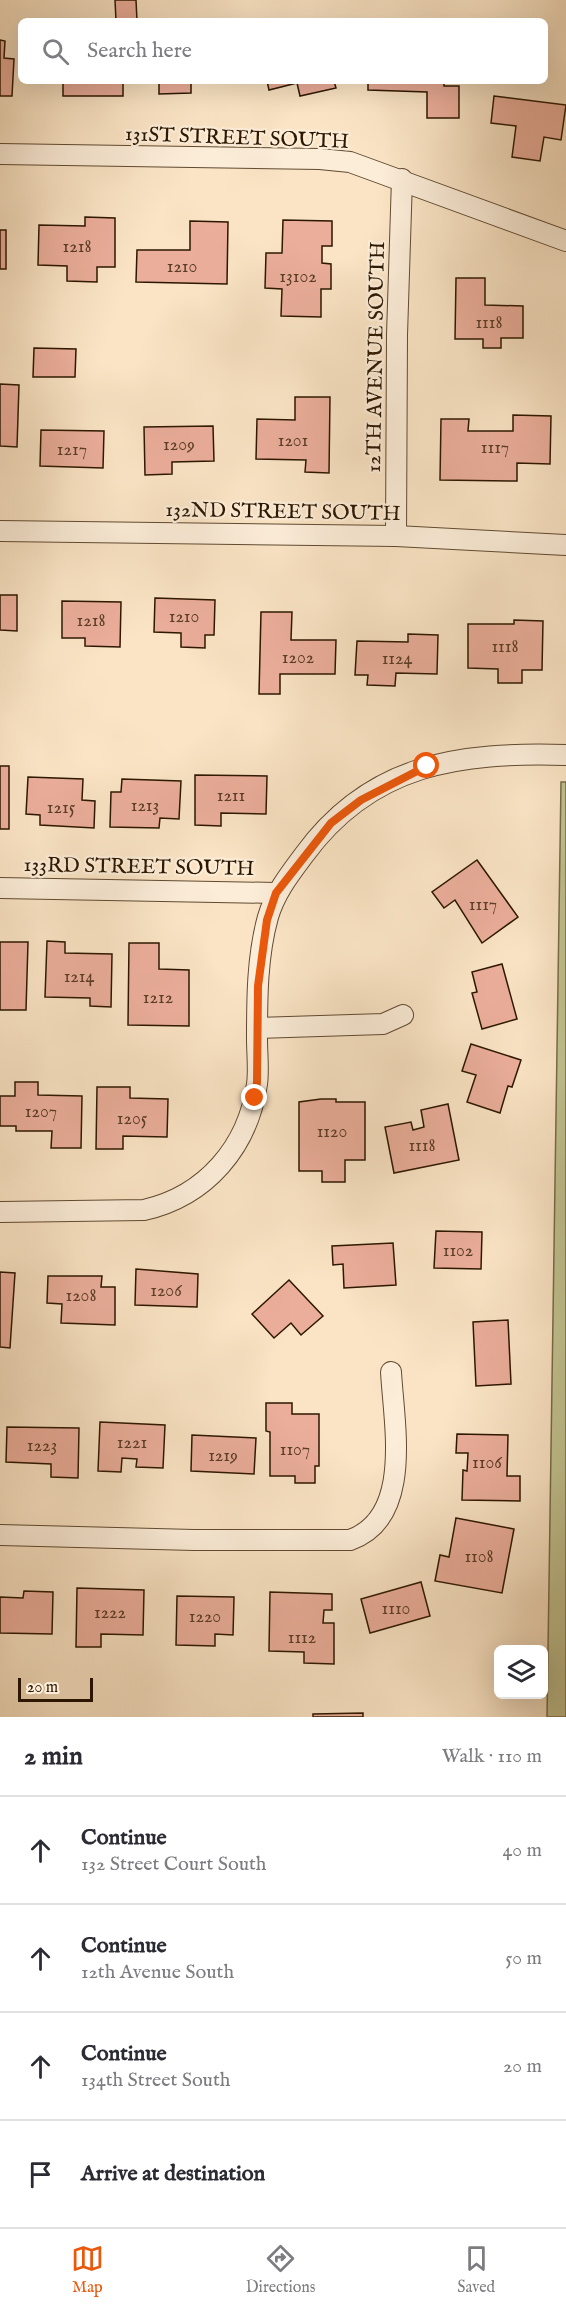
<!DOCTYPE html>
<meta charset="utf-8">
<style>
:root{--surface:#fff;--page:#f7f7f7;--text:#2b2b33;--muted:#7c7c81;--line:#e1e1e2;--accent:#ea580c}
body{margin:0;font-family:"IM FELL English",serif;background:var(--page);color:var(--text)}
.controls{position:absolute;right:18px;bottom:18px;display:grid;overflow:hidden;border-radius:9px;box-shadow:0 6px 24px #0002}
.controls button{width:54px;height:54px;display:grid;place-items:center;padding:0;border:0;border-bottom:2px solid var(--line);background:var(--surface);color:var(--text);font:30px sans-serif}
.scale{position:absolute;left:18px;bottom:15px;width:75px;box-sizing:border-box;padding-left:6px;border:3px solid #2d1700;border-top:0;font-size:16px;line-height:21px;white-space:nowrap;color:#2d1700;-webkit-text-stroke:4px #fcedd9;paint-order:stroke}
.stop{position:absolute;width:18px;height:18px;margin:-14px;border:4px solid #ea580c;border-radius:50%;background:#fff}
.stop.end{background:#ea580c;border-color:#fff;box-shadow:0 2px 6px #0008}
.list{margin:0;padding:0;list-style:none}
h2{display:flex;justify-content:space-between;align-items:center;height:78px;margin:0;padding:0 24px;font-size:26px}
h2 small{font-size:20px;font-weight:400;color:var(--muted)}
.list li{display:grid;grid-template-columns:39px 1fr auto;gap:18px;align-items:center;box-sizing:border-box;height:108px;padding:0 24px;border-top:2px solid var(--line)}
.list b{display:block;font-size:22px;white-space:nowrap}
.list p{margin:0;font-size:20px;white-space:nowrap;color:var(--muted)}
.list em{font-size:20px;font-style:normal;color:var(--muted)}
.icon{flex:none;width:33px;height:33px;fill:none;stroke:currentColor;stroke-width:2;stroke-linecap:round;stroke-linejoin:round}
.map{position:relative;flex:none;width:566px;height:1717px;overflow:hidden}
.search{position:absolute;background:var(--surface);box-shadow:0 6px 24px #0002;left:18px;right:18px;top:18px;height:66px;display:flex;align-items:center;gap:15px;box-sizing:border-box;padding:0 21px;border-radius:9px;color:var(--muted);font-size:22px}
.sheet{height:510px;background:var(--surface)}
nav{display:flex;justify-content:space-around;align-items:center;box-sizing:border-box;height:84px;border-top:2px solid var(--line);background:var(--surface);font-size:16px;color:var(--muted)}
nav a{display:grid;justify-items:center;gap:3px}
nav .on{color:var(--accent)}
.map>svg:first-child{display:block}
.green{fill:#c1c392;stroke:#776d49;stroke-width:1.5}
.building{fill:#ebae9b;stroke:#2d1700;stroke-width:1.5}
.lines{fill:none;stroke-linecap:round;stroke-linejoin:round}
.street-casing{stroke:#604a31;stroke-width:22}
.street{stroke:#fcedd9;stroke-width:20}
.route{stroke:#ea580c;stroke-width:8}
.labels{text-anchor:middle;stroke-width:4.5;stroke-linejoin:round;paint-order:stroke}
.number-label{font-size:18px;fill:#5c3d27}
.street-label{font-size:21px;fill:#2d1700;stroke:#fcedd9}
</style>
<div class="map">
<svg width="566" height="1717" viewBox="0 0 566 1717">
<rect width="100%" height="100%" fill="#fae4c5"/>
<filter id="stains"><feTurbulence type="fractalNoise" baseFrequency=".00333" numOctaves="4"/><feColorMatrix values="0 0 0 0 .2 0 0 0 0 .09 0 0 0 0 .02 0 0 0 .5 -.17"/></filter>
<radialGradient id="worn" r=".72"><stop offset=".6" stop-color="#630" stop-opacity="0"/><stop offset="1" stop-color="#630" stop-opacity=".3"/></radialGradient>
<!-- green -->
<polygon class="green" points="561,782 566,782 566,1717 547,1717"/>
<!-- building -->
<g class="building">
<polygon points="115,0 136,0 137,21 116,21"/>
<polygon points="0,40 5,41 4,58 14,59 12,96 0,96"/>
<rect x="63" y="81" width="60" height="15"/>
<polygon points="159,81 191,81 191,93 159,94"/>
<polygon points="267,81 334,81 336,88 300,96 297,83 269,90"/>
<polygon points="368,81 444,81 444,86 459,86 459,118 427,118 427,92 368,90"/>
<polygon points="494,96 566,105 561,140 544,137 540,161 512,157 516,126 491,123"/>
<polygon points="85,217 115,218 115,267 97,267 97,282 67,281 67,266 38,265 39,225 85,226"/>
<polygon points="283,220 332,221 332,246 322,246 322,263 331,264 331,289 321,289 321,317 281,316 282,289 265,288 266,253 282,253"/>
<polygon points="190,221 228,222 227,284 136,282 137,250 190,250"/>
<rect x="0" y="230" width="6" height="39"/>
<polygon points="456,278 485,278 485,305 523,306 523,338 501,338 501,348 483,348 483,339 455,339"/>
<polygon points="34,348 76,349 75,377 33,377"/>
<polygon points="0,384 19,385 17,447 0,446"/>
<polygon points="295,397 330,397 329,473 305,472 306,460 256,459 257,419 295,420"/>
<polygon points="513,415 551,416 550,464 517,463 517,481 440,480 441,419 469,419 468,431 513,431"/>
<polygon points="213,426 214,461 172,462 172,474 145,475 144,427"/>
<polygon points="41,430 104,431 103,468 40,466"/>
<polygon points="0,595 17,595 17,631 0,630"/>
<polygon points="155,598 215,600 214,635 205,635 205,648 181,647 181,633 154,632"/>
<polygon points="62,601 121,602 120,647 85,646 85,638 62,638"/>
<polygon points="261,612 292,612 291,640 336,640 335,674 280,674 280,694 259,694"/>
<polygon points="514,620 543,621 542,670 522,670 522,683 498,683 498,669 468,668 468,624 514,624"/>
<polygon points="408,634 438,635 437,674 396,673 395,686 367,685 368,675 355,675 357,641 408,642"/>
<rect x="0" y="766" width="9" height="63"/>
<polygon points="195,775 267,776 266,814 221,813 221,826 195,825"/>
<polygon points="28,777 83,779 82,800 95,801 94,828 40,825 40,815 26,814"/>
<polygon points="122,779 181,781 179,819 160,818 159,828 110,827 111,792 121,792"/>
<polygon points="477,860 518,917 482,943 455,900 444,908 432,892"/>
<polygon points="47,941 65,942 65,953 112,954 111,1007 90,1006 90,998 45,997"/>
<polygon points="0,942 28,942 26,1010 0,1010"/>
<polygon points="129,943 159,943 159,969 189,970 189,1026 128,1025"/>
<polygon points="502,964 517,1019 482,1029 472,993 477,992 472,972"/>
<polygon points="471,1044 521,1060 512,1087 508,1086 500,1113 467,1102 476,1075 462,1071"/>
<polygon points="15,1082 38,1082 38,1095 82,1096 81,1148 51,1148 52,1131 16,1131 16,1126 0,1126 0,1096 15,1096"/>
<polygon points="97,1087 130,1087 130,1098 168,1099 167,1137 123,1136 123,1149 96,1149"/>
<polygon points="321,1099 336,1099 336,1102 365,1102 365,1160 345,1160 345,1182 322,1182 322,1171 299,1171 299,1102"/>
<polygon points="448,1104 459,1160 394,1173 385,1127 411,1122 413,1130 424,1127 421,1110"/>
<polygon points="436,1231 482,1232 481,1269 434,1268"/>
<polygon points="393,1243 396,1285 344,1288 343,1264 333,1265 332,1246"/>
<polygon points="136,1269 198,1274 197,1307 135,1305"/>
<polygon points="0,1272 15,1273 10,1348 0,1347"/>
<polygon points="48,1276 102,1276 101,1287 115,1287 115,1325 61,1323 62,1304 47,1303"/>
<polygon points="289,1280 323,1316 301,1335 291,1323 274,1338 252,1314"/>
<polygon points="508,1320 511,1384 476,1386 473,1322"/>
<polygon points="266,1403 292,1403 292,1414 319,1414 319,1466 315,1466 315,1483 295,1483 295,1476 270,1476 270,1432 266,1431"/>
<polygon points="100,1422 165,1425 163,1468 136,1467 137,1459 122,1458 121,1472 98,1471"/>
<polygon points="7,1427 79,1428 78,1478 51,1477 51,1464 6,1462"/>
<polygon points="457,1434 508,1435 507,1476 520,1476 520,1501 462,1500 463,1470 467,1471 468,1453 456,1453"/>
<polygon points="192,1435 256,1438 254,1474 191,1471"/>
<polygon points="456,1518 514,1529 502,1593 435,1581 440,1555 449,1557"/>
<polygon points="421,1582 430,1616 370,1633 361,1599"/>
<polygon points="77,1588 144,1590 143,1635 101,1634 101,1647 76,1647"/>
<polygon points="24,1591 53,1592 52,1634 0,1633 0,1597 23,1598"/>
<polygon points="270,1592 332,1594 332,1610 324,1610 323,1623 334,1623 334,1664 304,1663 304,1652 269,1651"/>
<polygon points="177,1596 234,1597 233,1635 215,1634 215,1646 176,1645"/>
<polygon points="363,1713 363,1717 313,1717 313,1714"/>
</g>
<g class="lines">
<defs>
<g id="street">
<polyline points="0,154 320,159 350,162 566,241"/>
<polyline points="0,531 396,536 566,545"/>
<polyline points="396,536 397,335 402,179"/>
<polyline points="0,888 276,893"/>
<polyline points="257,1028 383,1024 403,1015"/>
<path d="M0 1212 144 1210C206 1196 248 1147 257 1084 259 1070 257 1054 257 1039 257 1000 257 956 268 917 275 893 289 875 304 855 371 763 460 752 566 755"/>
<path d="M0 1535 194 1540H350C413 1518 394 1425 391 1372"/>
</g>
</defs>
<!-- street casing -->
<use href="#street" class="street-casing"/>
<!-- street -->
<use href="#street" class="street"/>
</g>
<g class="lines">
<!-- route -->
<polyline class="route" points="255,1098 257,1082 258,986 267,920 276,893 331,823 361,800 427,766"/>
</g>
<g class="labels">
<!-- number labels -->
<g class="number-label">
<text x="77" y="252">1218</text>
<text x="182" y="272">1210</text>
<text x="298" y="282">13102</text>
<text x="489" y="328">1118</text>
<text x="293" y="446">1201</text>
<text x="179" y="450">1209</text>
<text x="495" y="453">1117</text>
<text x="72" y="455">1217</text>
<text x="184" y="622">1210</text>
<text x="91" y="626">1218</text>
<text x="505" y="652">1118</text>
<text x="298" y="663">1202</text>
<text x="397" y="664">1124</text>
<text x="231" y="801">1211</text>
<text x="145" y="811">1213</text>
<text x="61" y="813">1215</text>
<text x="483" y="910">1117</text>
<text x="79" y="982">1214</text>
<text x="158" y="1003">1212</text>
<text x="41" y="1117">1207</text>
<text x="132" y="1124">1205</text>
<text x="332" y="1137">1120</text>
<text x="422" y="1151">1118</text>
<text x="458" y="1256">1102</text>
<text x="166" y="1296">1206</text>
<text x="81" y="1301">1208</text>
<text x="132" y="1448">1221</text>
<text x="42" y="1451">1223</text>
<text x="295" y="1455">1107</text>
<text x="223" y="1461">1219</text>
<text x="487" y="1468">1106</text>
<text x="479" y="1562">1108</text>
<text x="396" y="1614">1110</text>
<text x="110" y="1618">1222</text>
<text x="205" y="1622">1220</text>
<text x="302" y="1643">1112</text>
</g>
<!-- street labels -->
<g class="street-label">
<text transform="translate(237 137) rotate(2)" y="7">131ST STREET SOUTH</text>
<text transform="translate(375 357) rotate(-89)" y="7">12TH AVENUE SOUTH</text>
<text transform="translate(283 511) rotate(1)" y="7">132ND STREET SOUTH</text>
<text transform="translate(139 866) rotate(1)" y="7">133RD STREET SOUTH</text>
</g>
</g>
<rect width="100%" height="100%" filter="url(#stains)"/>
<rect width="100%" height="100%" fill="url(#worn)"/>
</svg>
<div class="controls">
<button><svg class="icon" aria-label="layers" viewBox="0 0 24 24"><path d="M12 4l9 5-9 5-9-5zM3 14l9 5 9-5"/></svg></button>
</div>
<div class="scale">20 m</div>
<div class="stop" style="left:427px;top:766px"></div>
<div class="stop end" style="left:255px;top:1098px"></div>
<div class="search"><svg class="icon" aria-label="search" viewBox="0 0 24 24"><circle cx="10" cy="10" r="6"/><path d="M15 15l6 6"/></svg>Search here</div>
</div>
<section class="sheet">
<h2>2 min<small>Walk · 110 m</small></h2>
<ul class="list">
<li><svg class="icon" aria-label="ahead" viewBox="0 0 24 24"><path d="M12 20V5M6 11l6-6 6 6"/></svg><div><b>Continue</b><p>132 Street Court South</p></div><em>40 m</em></li>
<li><svg class="icon" aria-label="ahead" viewBox="0 0 24 24"><path d="M12 20V5M6 11l6-6 6 6"/></svg><div><b>Continue</b><p>12th Avenue South</p></div><em>50 m</em></li>
<li><svg class="icon" aria-label="ahead" viewBox="0 0 24 24"><path d="M12 20V5M6 11l6-6 6 6"/></svg><div><b>Continue</b><p>134th Street South</p></div><em>20 m</em></li>
<li><svg class="icon" aria-label="arrive" viewBox="0 0 24 24"><path d="M6 21V4h12l-3 4 3 4H6"/></svg><div><b>Arrive at destination</b></div></li>
</ul>
</section>
<nav>
<a class="on"><svg class="icon" aria-label="map" viewBox="0 0 24 24"><path d="M3 6l6-2 6 2 6-2v14l-6 2-6-2-6 2zM9 4v14M15 6v14"/></svg>Map</a>
<a><svg class="icon" aria-label="directions" viewBox="0 0 24 24"><path d="M12 3l9 9-9 9-9-9zM9 14v-3h6M13 9l2 2-2 2"/></svg>Directions</a>
<a><svg class="icon" aria-label="saved" viewBox="0 0 24 24"><path d="M7 4h10v16l-5-4-5 4z"/></svg>Saved</a>
</nav>
